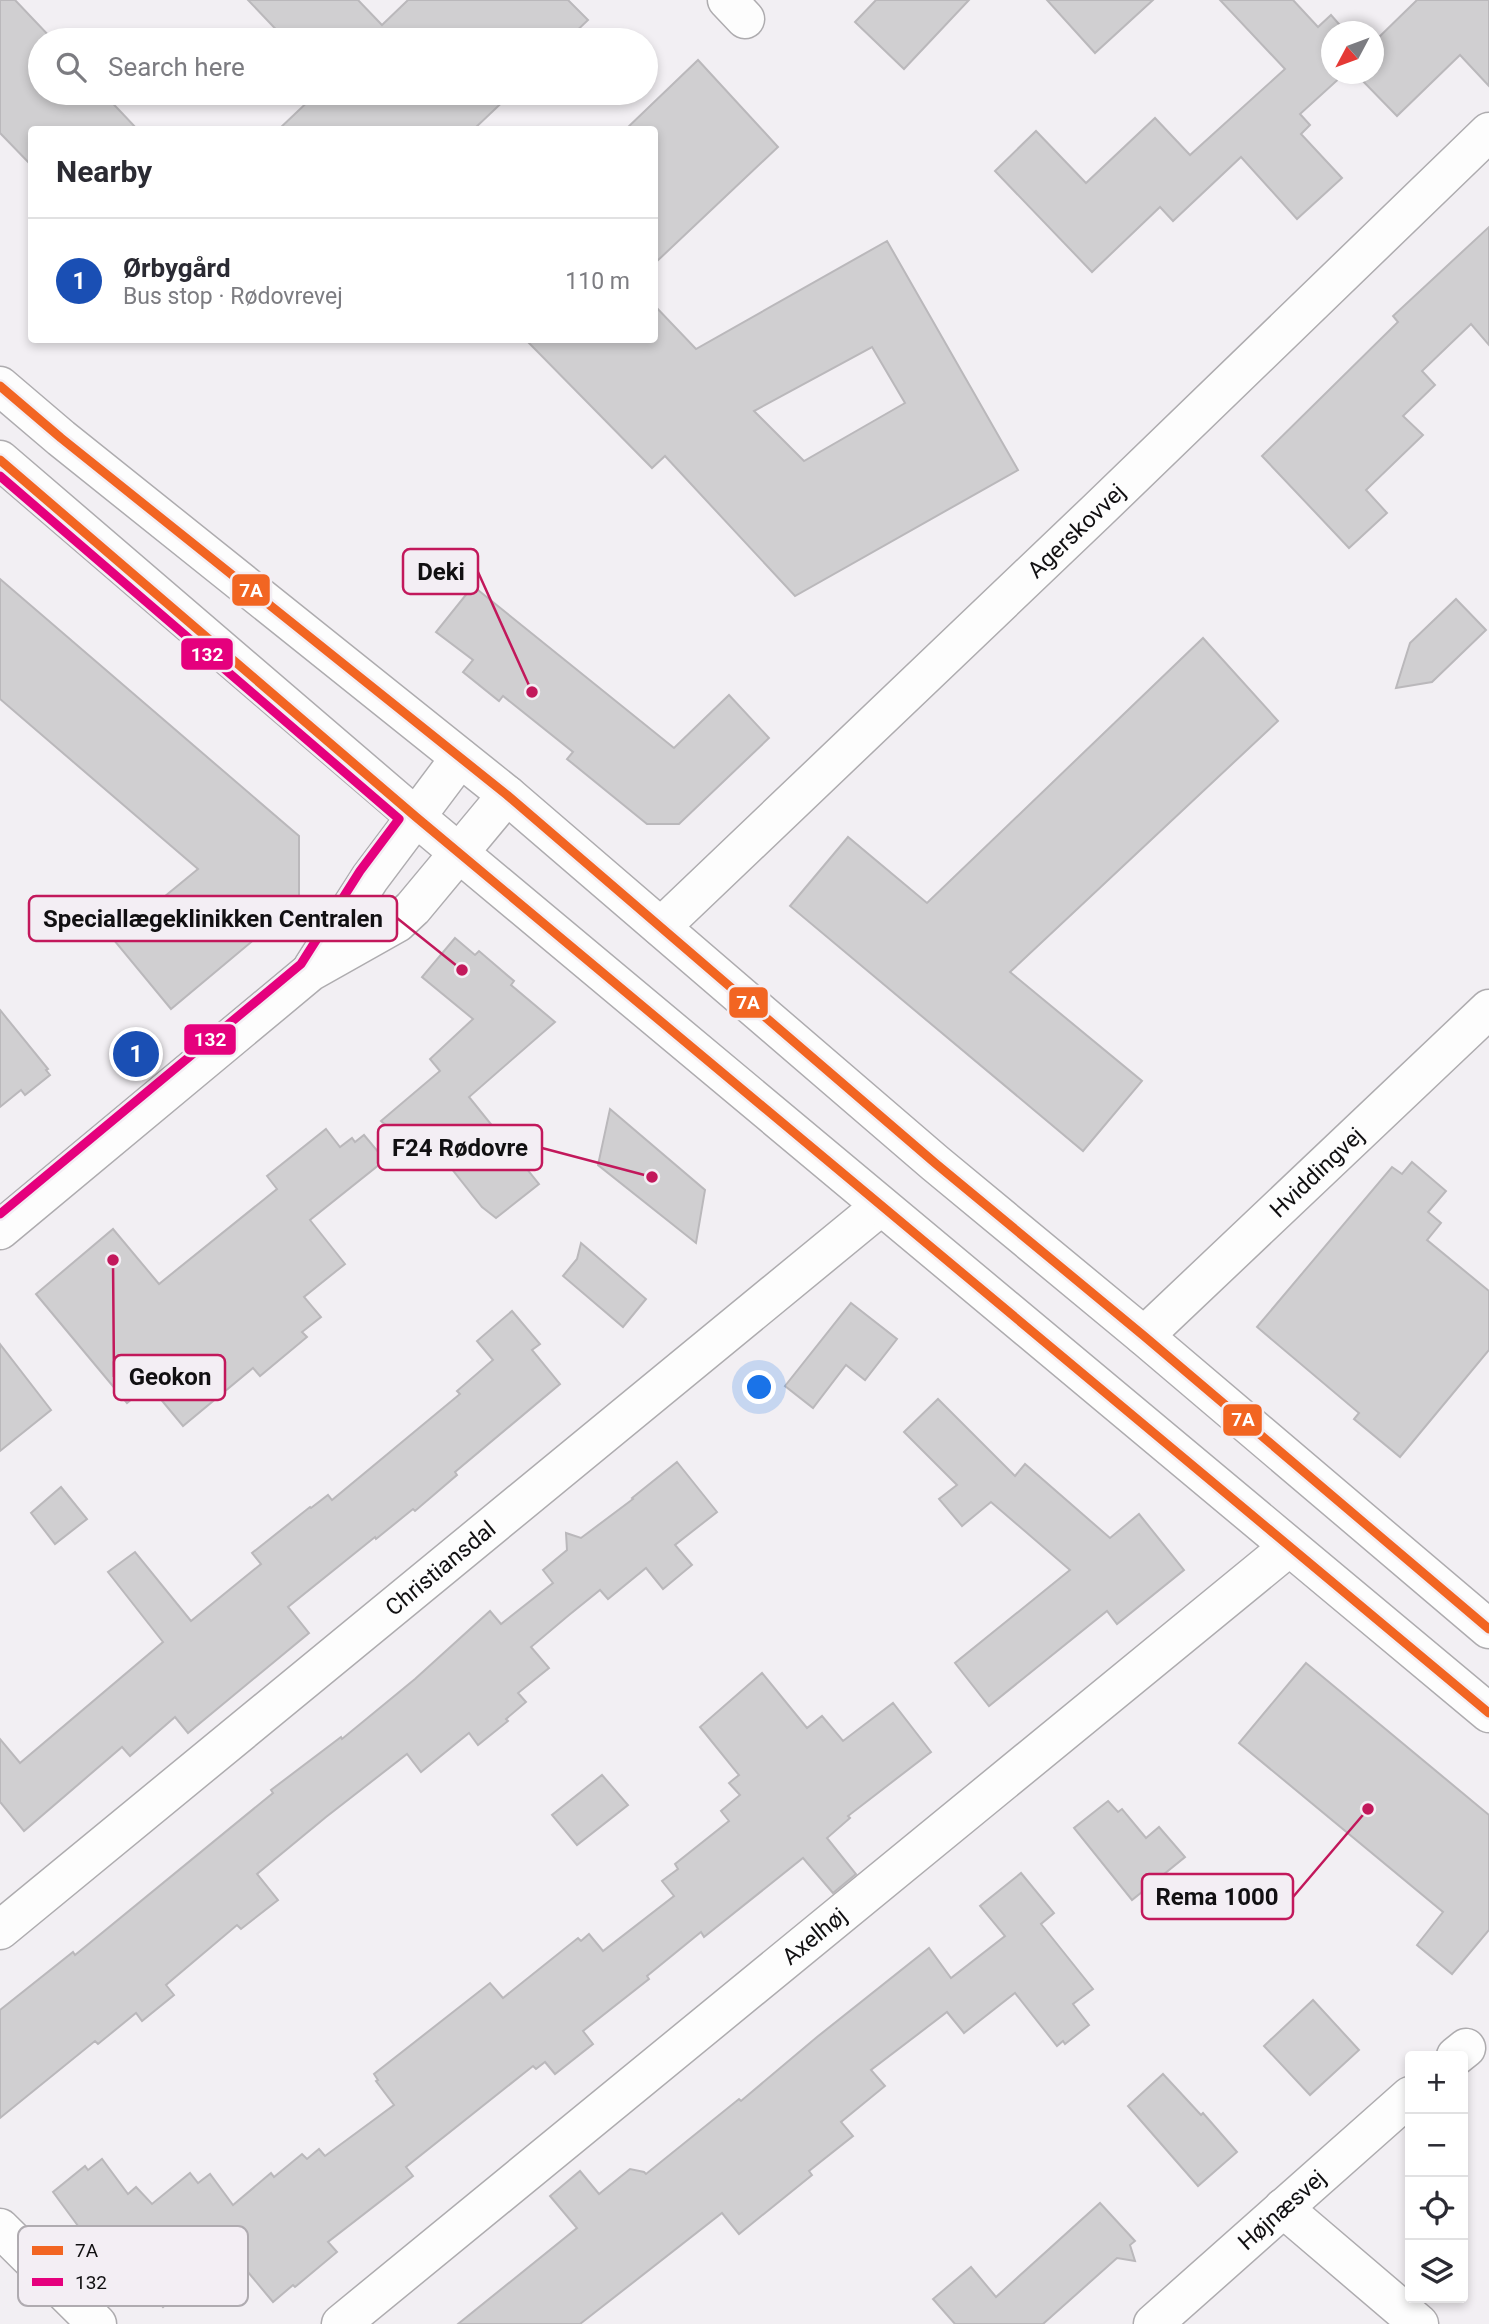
<!DOCTYPE html>
<meta charset="utf-8">
<style>
:root{--surface:#fff;--page:#f2f2f3;--text:#2b2b33;--muted:#7c7c81;--line:#e1e1e2;--accent:#b45309}
body{margin:0;font-family:Roboto,sans-serif;background:var(--page);color:var(--text)}
.controls{position:absolute;right:21px;bottom:21px;display:grid;overflow:hidden;border-radius:7px;box-shadow:0 4px 10px #0003}
.controls button{width:63px;height:63px;display:grid;place-items:center;padding:0;border:0;border-bottom:2px solid var(--line);background:var(--surface);color:var(--text);font:35px sans-serif}
.compass{position:absolute;left:1321px;top:21px;width:63px;height:63px;border-radius:50%;background:var(--surface);box-shadow:0 4px 10px #0003;rotate:229deg}
.you{position:absolute;left:760px;top:1388px;width:24px;height:24px;margin:-18px;border:5px solid #fff;border-radius:50%;background:#1a73e8;box-shadow:0 0 0 10px #1a73e833}
.badge{display:grid;place-items:center;width:46px;height:46px;border-radius:50%;background:var(--accent);color:#fff;font-size:23px;font-weight:700}
.pin{position:absolute;translate:-50% -50%;border:4px solid #fff;box-shadow:0 2px 7px #0006}
.list{margin:0;padding:0;list-style:none}
h2{display:flex;justify-content:space-between;align-items:center;height:91px;margin:0;padding:0 28px;font-size:30px}
h2 small{font-size:23px;font-weight:400;color:var(--muted)}
.list li{display:grid;grid-template-columns:46px 1fr auto;gap:21px;align-items:center;box-sizing:border-box;height:126px;padding:0 28px;border-top:2px solid var(--line)}
.list b{display:block;font-size:26px;white-space:nowrap}
.list p{margin:0;font-size:23px;white-space:nowrap;color:var(--muted)}
.list em{font-size:23px;font-style:normal;color:var(--muted)}
.icon{flex:none;width:38px;height:38px;fill:none;stroke:currentColor;stroke-width:2;stroke-linecap:round;stroke-linejoin:round}
.map{position:relative;flex:none;width:1489px;height:2324px;overflow:hidden}
.search{position:absolute;background:var(--surface);box-shadow:0 4px 10px #0003;left:28px;top:28px;width:630px;height:77px;display:flex;align-items:center;gap:18px;box-sizing:border-box;padding:0 24px;border-radius:38px;color:var(--muted);font-size:26px}
.panel{position:absolute;background:var(--surface);box-shadow:0 4px 10px #0003;left:28px;top:126px;width:630px;height:217px;border-radius:7px}
.map>svg:first-child{display:block}
.building{fill:#d0cfd1;stroke:#bab8bb;stroke-width:2;fill-rule:evenodd}
.lines{fill:none;stroke-linecap:round;stroke-linejoin:round}
.minor-casing{stroke:#aeacaf;stroke-width:41}
.major-casing{stroke:#aeacaf;stroke-width:41}
.minor{stroke:#fdfdfd;stroke-width:38}
.major{stroke:#fdfdfd;stroke-width:38}
.bus-1-casing{stroke:#f3eef4;stroke-width:14}
.bus-2-casing{stroke:#f3eef4;stroke-width:14}
.bus-1{stroke:#f26522;stroke-width:9}
.bus-2{stroke:#e5007d;stroke-width:9}
.labels{text-anchor:middle;stroke-width:7;stroke-linejoin:round;paint-order:stroke}
.street-label{font-size:23px;fill:#111012;stroke:#f3eef4}
.key{fill:#f3eef4;stroke:#afabb0;stroke-width:2}
.key-label{font-size:19px;fill:#111012}
.leader{fill:none;stroke:#c2185b;stroke-width:2.5}
.callout-dot{fill:#c2185b;stroke:#f3eef4;stroke-width:2.5}
.callout{fill:#f3eef4;stroke:#c2185b;stroke-width:2.5}
.callout-label{font-size:24px;text-anchor:middle;font-weight:bold;fill:#111012}
.line-badge{stroke:#f3eef4;stroke-width:2.5}
.badge-label{font-size:19px;text-anchor:middle;font-weight:bold;fill:#fff}
</style>
<div class="map">
<svg width="1489" height="2324" viewBox="0 0 1489 2324">
<rect width="100%" height="100%" fill="#f2eff3"/>
<!-- building -->
<g class="building">
<polygon points="0,0 15,0 53,40 40,40 40,93 103,93 138,130 32,130 32,166 0,133"/>
<polygon points="248,0 358,0 382,25 408,0 568,0 588,20 567,40 286,40"/>
<polygon points="876,0 969,0 904,69 855,22"/>
<polygon points="1047,0 1153,0 1095,53"/>
<polygon points="1220,0 1293,0 1318,27 1331,15 1346,32 1332,32 1332,74 1344,74 1300,114 1310,125 1301,134 1342,178 1297,219 1241,157 1173,221 1160,207 1092,272 995,171 1036,131 1086,183 1155,118 1190,155 1285,69"/>
<polygon points="1417,0 1489,0 1489,86 1460,55 1397,116 1356,74 1374,74 1374,42"/>
<polygon points="698,60 778,147 654,264 654,130 625,130"/>
<polygon points="317,93 512,93 473,130 278,130"/>
<polygon points="1489,227 1489,345 1471,324 1422,371 1435,385 1403,416 1423,435 1366,490 1387,513 1349,548 1262,456 1398,322 1393,316"/>
<path d="M887 241 1018 470 795 596 665 456 652 468 526 340H654V305L696 349ZM872 347 905 403 804 461 754 411Z"/>
<polygon points="0,579 299,836 299,902 171,1009 113,939 198,869 0,699"/>
<polygon points="473,586 674,748 729,695 769,738 679,824 647,824 567,759 573,752 503,696 499,701 463,672 473,660 436,632"/>
<polygon points="1456,599 1486,630 1432,682 1396,688 1410,643"/>
<polygon points="1203,638 1278,721 1010,972 1142,1081 1083,1151 790,906 848,837 927,903"/>
<polygon points="455,938 475,955 479,951 514,981 511,985 555,1022 469,1097 539,1184 496,1218 482,1207 424,1134 410,1146 381,1121 440,1071 430,1059 473,1019 422,977"/>
<polygon points="0,1010 48,1069 46,1070 50,1075 25,1095 21,1090 0,1107"/>
<polygon points="610,1109 705,1190 696,1243 598,1165"/>
<polygon points="326,1129 340,1147 352,1138 355,1142 364,1135 385,1160 310,1220 345,1264 304,1297 321,1317 302,1332 307,1337 260,1376 253,1368 183,1426 149,1385 127,1403 36,1294 113,1229 159,1284 277,1189 267,1176"/>
<polygon points="1412,1162 1446,1191 1428,1212 1441,1223 1427,1240 1489,1291 1489,1350 1400,1457 1354,1419 1359,1413 1257,1327 1392,1167 1402,1174"/>
<polygon points="581,1243 646,1299 623,1327 563,1276 577,1259"/>
<polygon points="851,1303 897,1339 865,1380 846,1365 813,1408 785,1386"/>
<polygon points="512,1311 540,1344 532,1350 560,1384 455,1472 457,1475 415,1511 413,1509 376,1539 375,1537 288,1607 309,1633 188,1733 175,1717 130,1756 122,1747 24,1831 0,1802 0,1739 20,1763 163,1642 108,1572 135,1552 191,1621 261,1564 252,1553 310,1507 311,1508 328,1495 332,1500 460,1394 457,1391 493,1360 477,1341"/>
<polygon points="0,1344 51,1410 0,1451"/>
<polygon points="938,1399 1015,1476 1025,1464 1110,1538 1139,1514 1184,1570 1117,1624 1107,1611 989,1706 955,1663 1070,1570 991,1502 962,1526 939,1499 957,1485 904,1432"/>
<polygon points="677,1462 717,1512 675,1545 692,1565 663,1589 646,1568 608,1599 600,1590 569,1615 531,1647 549,1668 518,1693 526,1702 506,1719 508,1721 478,1745 469,1733 421,1772 407,1754 326,1817 257,1874 278,1900 241,1929 237,1925 166,1985 174,1995 142,2021 136,2013 98,2044 95,2041 0,2118 0,2010 73,1952 75,1955 273,1793 271,1790 341,1737 342,1739 415,1679 490,1611 501,1624 553,1583 543,1570 567,1550 566,1533 581,1538 633,1499 632,1498"/>
<polygon points="61,1487 87,1519 55,1544 31,1513"/>
<polygon points="1306,1663 1489,1815 1489,1930 1452,1974 1417,1945 1443,1912 1239,1743"/>
<polygon points="762,1673 807,1728 822,1716 843,1741 893,1703 931,1752 848,1816 850,1818 827,1838 856,1874 833,1893 803,1858 704,1937 701,1932 647,1976 649,1979 583,2031 593,2044 555,2074 545,2062 536,2069 533,2066 406,2167 413,2176 328,2242 337,2252 295,2287 293,2285 273,2302 227,2247 163,2307 152,2295 148,2299 90,2235 87,2238 53,2192 85,2166 88,2170 102,2159 128,2194 136,2187 152,2204 190,2173 198,2183 210,2174 233,2205 271,2173 274,2177 302,2154 307,2159 319,2149 325,2156 394,2105 376,2081 378,2080 374,2074 490,1983 503,1998 578,1938 581,1941 589,1934 603,1951 674,1896 662,1881 678,1869 675,1864 729,1821 721,1811 740,1795 729,1783 739,1775 700,1727"/>
<polygon points="602,1775 628,1805 577,1845 552,1815"/>
<polygon points="1108,1801 1118,1812 1122,1809 1146,1838 1159,1827 1185,1857 1132,1900 1074,1828"/>
<polygon points="1021,1873 1054,1913 1041,1924 1093,1989 1073,2004 1089,2025 1065,2044 1063,2041 1057,2046 1015,1993 964,2033 947,2012 871,2070 885,2086 841,2122 853,2136 809,2171 812,2175 739,2234 722,2213 580,2324 458,2324 577,2228 550,2196 580,2171 599,2194 630,2169 644,2172 646,2174 739,2099 741,2101 817,2037 929,1948 951,1978 1005,1936 980,1906"/>
<polygon points="1313,2000 1359,2050 1310,2095 1264,2046"/>
<polygon points="1163,2074 1201,2115 1203,2113 1237,2152 1198,2186 1128,2106"/>
<polygon points="1100,2203 1135,2241 1130,2245 1135,2261 1117,2258 1043,2324 955,2324 933,2299 971,2267 996,2297"/>
</g>
<g class="lines">
<defs>
<g id="minor">
<polyline points="727,0 745,19"/>
<path id="s1" d="M661 927 1097 511 1489 132"/>
<polyline points="313,967 370,878 460,758"/>
<polyline points="0,1230 310,972 397,923 413,908 507,795"/>
<path id="s2" d="M1144 1336 1489 1009"/>
<path id="s3" d="M0 1930 881 1206"/>
<polyline points="1456,2056 1466,2048"/>
<polyline points="1283,2208 1419,2324"/>
<polyline points="0,2228 97,2324"/>
<path id="s4" d="M341 2324 1289 1547"/>
<path id="s5" d="M1153 2324 1410 2096"/>
</g>
<g id="major">
<polyline points="0,386 61,438 507,795 935,1163 1144,1336 1489,1629"/>
<polyline points="0,460 416,817 1489,1713"/>
</g>
</defs>
<!-- minor casing -->
<use href="#minor" class="minor-casing"/>
<!-- major casing -->
<use href="#major" class="major-casing"/>
<!-- minor -->
<use href="#minor" class="minor"/>
<!-- major -->
<use href="#major" class="major"/>
<defs>
<g id="bus-1">
<polyline points="0,386 61,438 507,795 935,1163 1144,1336 1489,1629"/>
<polyline points="0,460 416,817 1489,1713"/>
</g>
<polyline id="bus-2" points="0,476 399,819 360,871 301,964 0,1214"/>
</defs>
<!-- bus-1 casing -->
<use href="#bus-1" class="bus-1-casing"/>
<!-- bus-2 casing -->
<use href="#bus-2" class="bus-2-casing"/>
<!-- bus-1 -->
<use href="#bus-1" class="bus-1"/>
<!-- bus-2 -->
<use href="#bus-2" class="bus-2"/>
</g>
<g class="labels">
<!-- street labels -->
<g class="street-label">
<text dy="8" stroke="none"><textPath href="#s1" startOffset="574">Agerskovvej</textPath></text>
<text dy="8" stroke="none"><textPath href="#s2" startOffset="238">Hviddingvej</textPath></text>
<text dy="8" stroke="none"><textPath href="#s3" startOffset="570">Christiansdal</textPath></text>
<text dy="8" stroke="none"><textPath href="#s4" startOffset="612">Axelhøj</textPath></text>
<text dy="8" stroke="none"><textPath href="#s5" startOffset="172">Højnæsvej</textPath></text>
</g>
</g>
<!-- legend -->
<rect x="18" y="2226" width="230" height="80" rx="10" class="key"/>
<rect x="32" y="2246" width="31" height="9" fill="#f26522"/>
<rect x="32" y="2278" width="31" height="8" fill="#e5007d"/>
<g class="key-label">
<text x="75" y="2257">7A</text>
<text x="75" y="2289">132</text>
</g>
<!-- callouts -->
<path class="leader" d="M532 692L478 572M462 970L397 918M652 1177L542 1148M113 1260L114 1377M1368 1809L1293 1897"/>
<g class="callout-dot">
<circle cx="532" cy="692" r="7"/>
<circle cx="462" cy="970" r="7"/>
<circle cx="652" cy="1177" r="7"/>
<circle cx="113" cy="1260" r="7"/>
<circle cx="1368" cy="1809" r="7"/>
</g>
<g class="callout">
<rect x="403" y="549" width="75" height="45" rx="7"/>
<rect x="29" y="896" width="368" height="45" rx="7"/>
<rect x="378" y="1125" width="164" height="45" rx="7"/>
<rect x="114" y="1355" width="111" height="45" rx="7"/>
<rect x="1142" y="1874" width="151" height="45" rx="7"/>
</g>
<g class="callout-label">
<text x="441" y="580">Deki</text>
<text x="213" y="927">Speciallægeklinikken Centralen</text>
<text x="460" y="1156">F24 Rødovre</text>
<text x="170" y="1385">Geokon</text>
<text x="1217" y="1905">Rema 1000</text>
</g>
<g class="line-badge">
<rect x="231" y="573" width="40" height="34" rx="7" fill="#f26522"/>
<rect x="180" y="637" width="54" height="34" rx="7" fill="#e5007d"/>
<rect x="728" y="986" width="41" height="33" rx="7" fill="#f26522"/>
<rect x="183" y="1023" width="54" height="33" rx="7" fill="#e5007d"/>
<rect x="1222" y="1403" width="41" height="34" rx="7" fill="#f26522"/>
</g>
<g class="badge-label">
<text x="251" y="597">7A</text>
<text x="207" y="661">132</text>
<text x="748" y="1009">7A</text>
<text x="210" y="1046">132</text>
<text x="1243" y="1426">7A</text>
</g>
</svg>
<div class="controls">
<button>+</button>
<button>−</button>
<button><svg class="icon" aria-label="locate" viewBox="0 0 24 24"><circle cx="12" cy="12" r="6"/><path d="M12 2v4M12 18v4M2 12h4M18 12h4"/></svg></button>
<button><svg class="icon" aria-label="layers" viewBox="0 0 24 24"><path d="M12 4l9 5-9 5-9-5zM3 14l9 5 9-5"/></svg></button>
</div>
<svg class="compass" viewBox="-18 -18 36 36"><path d="M0-13l5 13h-10z" fill="#e53935"/><path d="M0 13l5-13h-10z" fill="#7c7c81"/></svg>
<div class="you"></div>
<div class="pin badge" style="left:136px;top:1054px;background:#1a4fb4">1</div>
<div class="search"><svg class="icon" aria-label="search" viewBox="0 0 24 24"><circle cx="10" cy="10" r="6"/><path d="M15 15l6 6"/></svg>Search here</div>
<section class="panel">
<h2>Nearby<small></small></h2>
<ul class="list">
<li><span class="badge" style="background:#1a4fb4">1</span><div><b>Ørbygård</b><p>Bus stop · Rødovrevej</p></div><em>110 m</em></li>
</ul>
</section>
</div>
